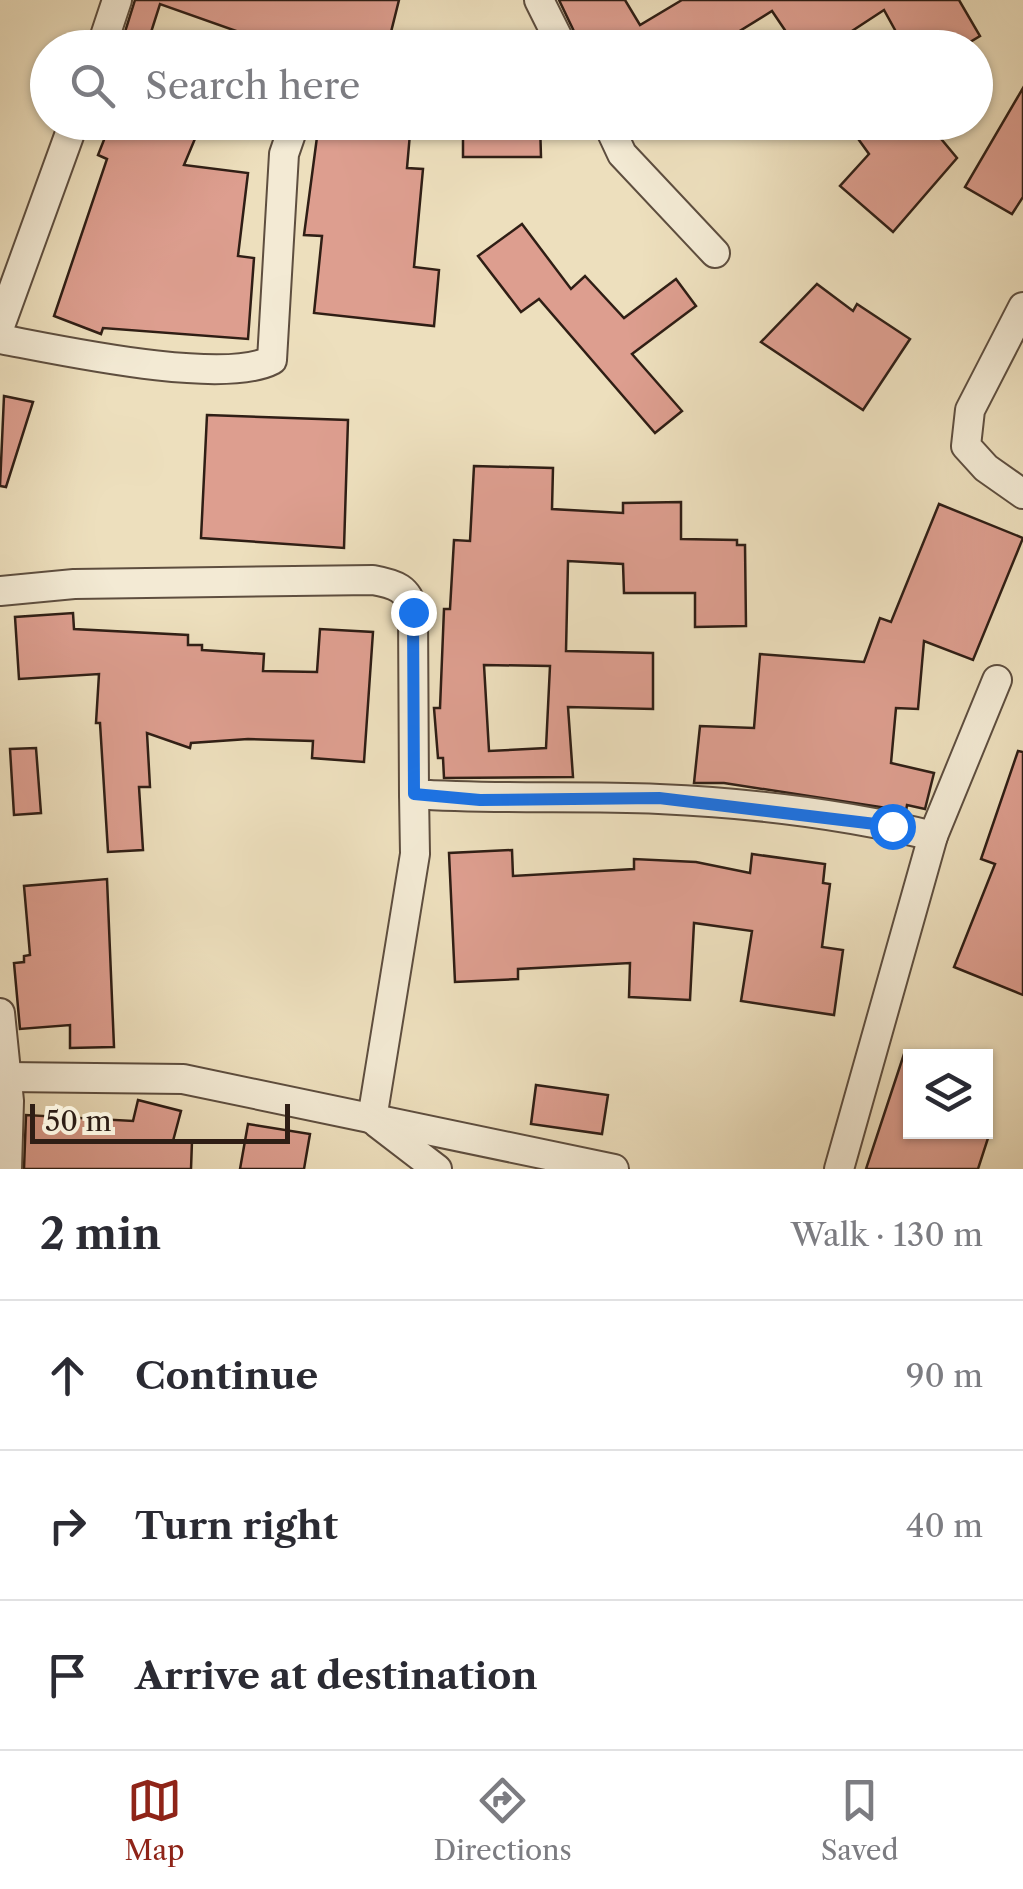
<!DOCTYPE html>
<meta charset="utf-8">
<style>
:root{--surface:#fff;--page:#f7f7f7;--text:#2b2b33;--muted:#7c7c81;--line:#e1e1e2;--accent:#8f2418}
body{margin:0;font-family:"Libre Caslon Text",serif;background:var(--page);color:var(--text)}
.controls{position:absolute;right:30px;bottom:30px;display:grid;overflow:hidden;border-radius:0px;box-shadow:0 2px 8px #0004}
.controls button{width:90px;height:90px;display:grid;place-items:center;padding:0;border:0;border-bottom:2px solid var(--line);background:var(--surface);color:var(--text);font:50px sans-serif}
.scale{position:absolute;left:30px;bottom:25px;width:260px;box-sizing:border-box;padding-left:10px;border:5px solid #2f1e15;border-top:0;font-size:28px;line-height:35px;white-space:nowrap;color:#2f1e15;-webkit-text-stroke:8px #f3ead4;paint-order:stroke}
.stop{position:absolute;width:30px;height:30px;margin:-22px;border:8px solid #1a73e8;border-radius:50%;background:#fff}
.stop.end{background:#1a73e8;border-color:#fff;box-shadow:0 2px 10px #0008}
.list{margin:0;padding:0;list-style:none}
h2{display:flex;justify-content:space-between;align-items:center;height:130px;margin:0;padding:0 40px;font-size:42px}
h2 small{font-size:32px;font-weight:400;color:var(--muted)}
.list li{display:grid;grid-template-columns:65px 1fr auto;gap:30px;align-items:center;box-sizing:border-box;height:150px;padding:0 40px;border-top:2px solid var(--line)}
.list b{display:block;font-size:38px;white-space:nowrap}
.list em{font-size:32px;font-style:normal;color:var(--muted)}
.icon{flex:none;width:55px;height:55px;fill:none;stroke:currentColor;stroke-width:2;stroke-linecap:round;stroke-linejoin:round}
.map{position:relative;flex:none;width:1023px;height:1169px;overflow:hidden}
.search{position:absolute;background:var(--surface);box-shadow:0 2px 8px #0004;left:30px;right:30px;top:30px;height:110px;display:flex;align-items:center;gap:25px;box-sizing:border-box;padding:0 35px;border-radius:55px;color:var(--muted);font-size:38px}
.sheet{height:580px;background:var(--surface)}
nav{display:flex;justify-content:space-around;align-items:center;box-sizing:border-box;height:140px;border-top:2px solid var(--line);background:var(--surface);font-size:28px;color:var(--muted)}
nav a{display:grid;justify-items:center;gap:5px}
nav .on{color:var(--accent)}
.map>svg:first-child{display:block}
.building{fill:#dd9e8f;stroke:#2f1e15;stroke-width:2.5;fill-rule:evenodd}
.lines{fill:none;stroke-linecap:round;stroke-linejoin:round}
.street-casing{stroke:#5e4e3f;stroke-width:32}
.street{stroke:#f3ead4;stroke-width:28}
.route{stroke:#1a73e8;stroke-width:12}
</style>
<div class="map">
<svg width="1023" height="1169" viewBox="0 0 1023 1169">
<rect width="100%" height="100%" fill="#eddfbd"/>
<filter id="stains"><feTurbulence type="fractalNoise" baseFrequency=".002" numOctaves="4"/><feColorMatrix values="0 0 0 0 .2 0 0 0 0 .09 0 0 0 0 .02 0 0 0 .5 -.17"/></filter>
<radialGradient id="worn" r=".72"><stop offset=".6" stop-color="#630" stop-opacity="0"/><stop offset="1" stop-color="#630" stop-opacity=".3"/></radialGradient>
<!-- building -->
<g class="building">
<polygon points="135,0 399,0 387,48 346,48 304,37 301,48 237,48 242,33 160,4 146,48 120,48"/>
<polygon points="559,0 625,0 640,25 682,0 959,0 980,36 960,48 905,48 884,10 826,48 797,48 772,11 712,48 582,48"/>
<polygon points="1023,88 1023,197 1012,214 965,187"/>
<polygon points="111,122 202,122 184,165 248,173 238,256 254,258 248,339 103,328 101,334 54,316 107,159 98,155"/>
<polygon points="319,122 411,122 407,168 423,169 414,267 439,270 434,326 314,313 322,236 304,235"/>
<polygon points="463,122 540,122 541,157 463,157"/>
<polygon points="846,122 927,122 957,158 893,232 840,186 869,154"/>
<polygon points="522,224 571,289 585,276 624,318 676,279 696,306 632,354 682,411 655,433 539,299 521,312 478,256"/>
<polygon points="817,284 853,311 857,304 910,339 863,410 761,342"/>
<polygon points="4,396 33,402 6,487 0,486"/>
<polygon points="207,415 348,420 344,548 201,538"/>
<path d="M474 466 553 468 552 509 623 513V503L681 502V539L737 540V545H745L746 626 695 627V593H624L623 564 568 561 566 651 653 653V709L568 707 573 777 444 778 443 758H438L434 708H440L444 609H450L454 540 470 541ZM484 665 550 666 546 748 489 751Z"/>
<polygon points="939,504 1023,538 973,660 924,641 918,709 896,708 891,763 934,773 925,809 907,805 906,811 724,783 694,783 700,726 754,728 760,654 864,662 880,618 891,622"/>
<polygon points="73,613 74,629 188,635 188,645 202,645 202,650 264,654 263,671 317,672 320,629 373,632 364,762 312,758 313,741 248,739 191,743 190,748 147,733 150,787 139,787 143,850 108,852 100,723 96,723 99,674 19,679 15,617"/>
<polygon points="36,748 41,813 14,815 10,749"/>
<polygon points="1018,751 1023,752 1023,995 954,967 995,864 981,859"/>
<polygon points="512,850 513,876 634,869 634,859 696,862 750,873 752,854 825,864 823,883 830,884 822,947 843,950 834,1015 741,1001 752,931 694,923 690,1000 629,997 630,963 518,969 518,979 455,982 449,853"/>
<polygon points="107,879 114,1047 70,1048 70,1025 20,1029 14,963 24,962 24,956 30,955 24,886"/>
<polygon points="905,1051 910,1052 910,1132 990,1132 978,1169 866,1169"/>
<polygon points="536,1085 608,1095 602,1134 531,1124"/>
<polygon points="138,1100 181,1111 173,1141 192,1141 191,1169 24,1169 26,1115 133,1121"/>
<polygon points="248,1124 310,1134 304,1169 240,1169"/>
</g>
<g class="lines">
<defs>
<g id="street">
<polyline points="539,0 563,48"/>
<polyline points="101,48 117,0"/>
<polyline points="607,122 622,154 715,253"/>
<polyline points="1023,307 970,410 966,446 986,468 1023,494"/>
<polyline points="0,326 74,122"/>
<path d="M0 339C59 350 223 386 272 360L284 154 295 122"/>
<path d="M0 591 74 584 373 580C395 584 409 588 413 612L414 794C496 800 577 795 659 799 750 803 845 814 933 836"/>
<polyline points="0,1013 9,1101 7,1169"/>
<polyline points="7,1077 183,1079 614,1169"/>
<polyline points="372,1119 415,854 414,794"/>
<polyline points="377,1123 437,1169"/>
<polyline points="839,1169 933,836 997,680"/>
</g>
</defs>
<!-- street casing -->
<use href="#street" class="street-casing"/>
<!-- street -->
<use href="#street" class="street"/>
</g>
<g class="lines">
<!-- route -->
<polyline class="route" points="413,612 414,794 480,800 659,798 892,826"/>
</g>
<rect width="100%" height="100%" filter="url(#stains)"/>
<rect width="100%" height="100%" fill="url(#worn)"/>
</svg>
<div class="controls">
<button><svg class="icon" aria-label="layers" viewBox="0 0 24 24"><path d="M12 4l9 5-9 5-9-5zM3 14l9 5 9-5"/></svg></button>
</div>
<div class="scale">50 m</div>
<div class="stop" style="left:892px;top:826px"></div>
<div class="stop end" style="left:413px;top:612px"></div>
<div class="search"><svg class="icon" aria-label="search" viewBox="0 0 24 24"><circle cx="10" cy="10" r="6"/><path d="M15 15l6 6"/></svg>Search here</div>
</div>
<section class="sheet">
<h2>2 min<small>Walk · 130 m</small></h2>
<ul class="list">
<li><svg class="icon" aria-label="ahead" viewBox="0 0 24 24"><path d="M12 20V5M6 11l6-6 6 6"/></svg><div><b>Continue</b></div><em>90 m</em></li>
<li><svg class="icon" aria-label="right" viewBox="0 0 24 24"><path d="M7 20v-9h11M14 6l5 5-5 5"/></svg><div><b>Turn right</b></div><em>40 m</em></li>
<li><svg class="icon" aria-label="arrive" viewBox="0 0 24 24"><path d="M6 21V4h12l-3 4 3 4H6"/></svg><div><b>Arrive at destination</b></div></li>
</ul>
</section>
<nav>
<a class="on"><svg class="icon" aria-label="map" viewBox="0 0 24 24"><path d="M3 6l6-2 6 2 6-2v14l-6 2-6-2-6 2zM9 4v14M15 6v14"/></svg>Map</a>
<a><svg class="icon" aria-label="directions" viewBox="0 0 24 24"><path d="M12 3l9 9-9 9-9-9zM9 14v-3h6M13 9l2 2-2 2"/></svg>Directions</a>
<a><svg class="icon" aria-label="saved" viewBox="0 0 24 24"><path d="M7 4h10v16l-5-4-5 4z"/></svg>Saved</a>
</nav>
